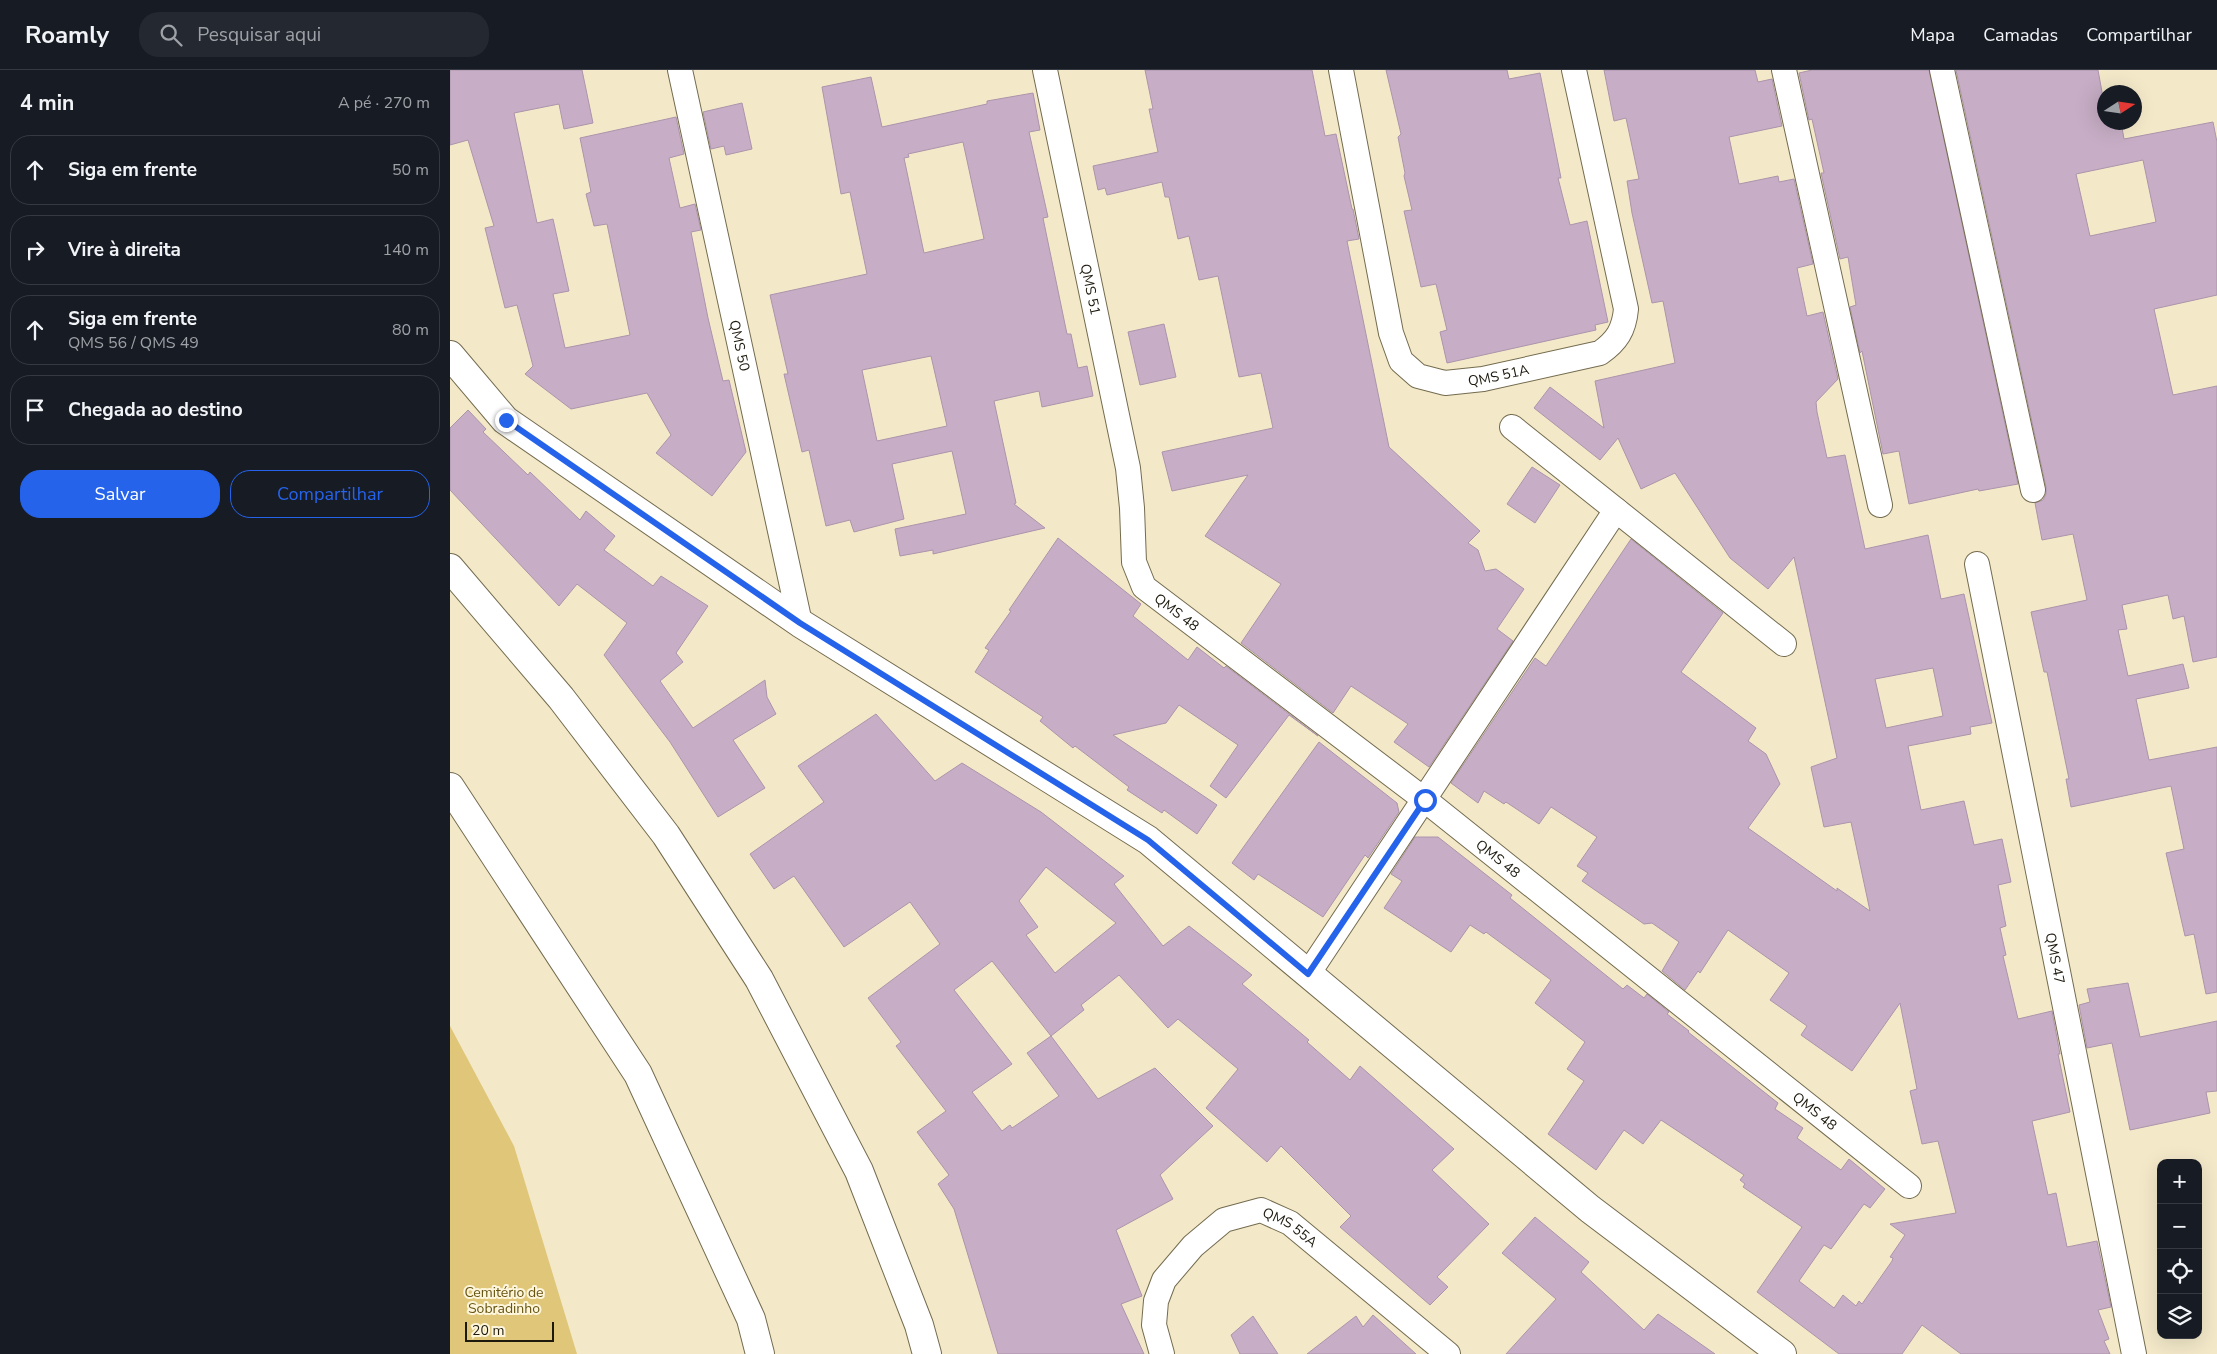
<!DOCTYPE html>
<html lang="pt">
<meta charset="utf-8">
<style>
:root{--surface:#171b24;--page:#242831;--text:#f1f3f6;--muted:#9ea1a6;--line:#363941;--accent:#2563eb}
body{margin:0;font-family:"Nunito Sans",sans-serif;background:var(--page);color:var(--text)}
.controls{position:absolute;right:15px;bottom:15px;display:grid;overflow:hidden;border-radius:10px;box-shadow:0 5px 20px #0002}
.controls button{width:45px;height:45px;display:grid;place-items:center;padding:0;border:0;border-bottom:1px solid var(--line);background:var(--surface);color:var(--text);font:25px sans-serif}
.compass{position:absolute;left:1647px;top:15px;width:45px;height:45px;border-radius:50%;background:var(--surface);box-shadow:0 5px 20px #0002;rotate:78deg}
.scale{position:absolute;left:15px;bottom:12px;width:89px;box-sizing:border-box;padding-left:5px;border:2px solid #1d190d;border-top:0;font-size:14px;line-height:18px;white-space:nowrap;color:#1d190d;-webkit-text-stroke:4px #fef6dc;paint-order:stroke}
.stop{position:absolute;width:15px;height:15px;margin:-11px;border:4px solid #2563eb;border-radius:50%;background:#fff}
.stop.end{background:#2563eb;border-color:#fff;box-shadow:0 1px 5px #0008}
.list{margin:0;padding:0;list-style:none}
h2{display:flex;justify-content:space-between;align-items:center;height:65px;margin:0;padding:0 20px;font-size:21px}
h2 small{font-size:16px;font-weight:400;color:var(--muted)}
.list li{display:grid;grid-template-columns:32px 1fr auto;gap:15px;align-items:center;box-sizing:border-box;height:70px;margin:0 10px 10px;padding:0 10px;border:1px solid var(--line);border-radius:20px}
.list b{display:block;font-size:19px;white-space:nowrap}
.list p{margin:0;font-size:16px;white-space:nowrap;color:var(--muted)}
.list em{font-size:16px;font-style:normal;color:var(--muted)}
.actions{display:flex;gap:10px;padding:15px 20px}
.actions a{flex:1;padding:11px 0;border:1px solid var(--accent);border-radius:20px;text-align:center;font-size:18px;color:var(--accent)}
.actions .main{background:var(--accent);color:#fff}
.icon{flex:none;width:28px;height:28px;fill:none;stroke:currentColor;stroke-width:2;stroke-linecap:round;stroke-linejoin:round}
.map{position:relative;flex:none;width:1767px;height:1284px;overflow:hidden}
header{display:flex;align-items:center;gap:30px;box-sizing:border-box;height:70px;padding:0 25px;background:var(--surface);border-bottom:1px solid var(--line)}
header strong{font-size:24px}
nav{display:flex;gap:28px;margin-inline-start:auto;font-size:18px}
.search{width:350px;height:45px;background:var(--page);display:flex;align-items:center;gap:12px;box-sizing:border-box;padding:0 18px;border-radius:20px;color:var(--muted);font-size:19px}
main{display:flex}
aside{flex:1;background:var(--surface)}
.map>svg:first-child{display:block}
.green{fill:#dfc678}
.building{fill:#c7aec6;stroke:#ac94ab;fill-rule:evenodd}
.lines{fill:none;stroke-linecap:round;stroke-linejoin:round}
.street-casing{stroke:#746b4f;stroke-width:26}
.secondary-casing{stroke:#746b4f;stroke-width:30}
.street{stroke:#fff;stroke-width:24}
.secondary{stroke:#fff;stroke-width:28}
.route{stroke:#2563eb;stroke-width:6}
.labels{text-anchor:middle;stroke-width:4;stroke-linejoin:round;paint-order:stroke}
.street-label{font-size:14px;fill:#1d190d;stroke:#fef6dc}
.park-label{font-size:14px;fill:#675411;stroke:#fef6dc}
</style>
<header>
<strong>Roamly</strong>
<div class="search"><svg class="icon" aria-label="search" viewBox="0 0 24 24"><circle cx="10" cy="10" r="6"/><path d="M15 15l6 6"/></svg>Pesquisar aqui</div>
<nav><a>Mapa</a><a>Camadas</a><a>Compartilhar</a></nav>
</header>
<main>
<aside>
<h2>4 min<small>A pé · 270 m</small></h2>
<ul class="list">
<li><svg class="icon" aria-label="ahead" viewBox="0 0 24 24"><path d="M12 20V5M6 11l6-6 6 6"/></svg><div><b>Siga em frente</b></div><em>50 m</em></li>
<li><svg class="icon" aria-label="right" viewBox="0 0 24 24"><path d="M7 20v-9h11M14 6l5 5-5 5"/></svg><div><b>Vire à direita</b></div><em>140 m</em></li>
<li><svg class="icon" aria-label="ahead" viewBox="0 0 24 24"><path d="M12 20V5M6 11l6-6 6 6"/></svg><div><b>Siga em frente</b><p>QMS 56 / QMS 49</p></div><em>80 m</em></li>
<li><svg class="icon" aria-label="arrive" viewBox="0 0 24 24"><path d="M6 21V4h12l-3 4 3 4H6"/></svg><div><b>Chegada ao destino</b></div></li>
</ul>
<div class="actions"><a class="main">Salvar</a><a>Compartilhar</a></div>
</aside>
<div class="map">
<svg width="1767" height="1284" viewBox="0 0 1767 1284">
<rect width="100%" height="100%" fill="#f3e9c9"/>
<!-- green -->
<polygon class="green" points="0,956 64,1076 127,1284 0,1284"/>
<!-- building -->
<g class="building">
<polygon points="0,0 132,0 143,53 114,59 109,34 64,43 87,153 103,149 119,221 103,224 115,278 180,265 157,154 144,156 136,124 141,122 130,68 226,47 234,84 219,88 230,138 245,134 251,160 241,162 258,248 273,311 279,310 296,382 262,426 206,383 221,365 197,323 121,339 75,304 83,296 67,235 55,238 35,158 44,156 18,70 0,75"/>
<polygon points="695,0 862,0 875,66 886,64 902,139 903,139 909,169 897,171 939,377 1030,461 1018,473 1028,480 1035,501 1046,499 1074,519 1047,559 1063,571 979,697 944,672 958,654 901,616 883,643 791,573 831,514 755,466 798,405 722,421 712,382 823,358 811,303 789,307 768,206 749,210 739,166 728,169 719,127 715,127 712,112 657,125 655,118 648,120 643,96 708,82 699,39 703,39"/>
<polygon points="936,0 1057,0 1059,9 1090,3 1111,108 1108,108 1120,155 1137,151 1158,252 1145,255 1146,260 997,293 990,262 997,260 986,214 971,217 954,141 962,140 954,106 955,103 948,67 951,64"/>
<path d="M1154 0H1305L1308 12 1322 9 1332 56 1279 67 1289 114 1328 106 1329 112 1344 109 1363 194 1347 198 1357 246 1373 242 1388 309 1366 332 1367 342 1377 388 1395 385 1415 479 1478 465 1491 529 1514 524 1542 653 1520 657 1521 664 1458 676 1471 740 1514 731 1524 775 1552 769 1561 812 1548 815 1556 856 1550 858 1556 885 1553 886 1568 949 1602 941 1610 984H1608L1620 1042 1582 1051 1598 1125 1606 1123 1617 1177 1647 1171 1661 1237 1648 1240 1659 1269 1654 1271 1660 1284H1511L1472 1255 1452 1284H1389L1307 1222 1352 1157 1293 1117 1295 1114 1290 1110 1294 1105 1211 1050 1193 1074 1174 1060 1146 1100 1098 1064 1134 1011 1117 999 1135 972 1085 933 1101 910 1036 862 1034 864 1020 855 1001 882 934 838 952 811 941 804 965 767H988L1062 825 1060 828 1173 919 1177 915 1194 928 1197 924 1219 942 1217 944 1239 961 1238 962 1328 1033 1325 1039 1353 1058 1347 1068 1391 1100 1399 1089 1435 1119 1420 1138 1414 1134 1381 1179 1374 1175 1349 1211 1384 1238 1393 1225 1406 1236 1409 1231 1412 1234 1442 1191 1443 1188 1440 1187 1455 1165 1440 1154 1506 1143 1488 1071 1472 1074 1460 1021 1467 1019 1450 933 1402 1001 1351 965 1357 956 1320 930 1339 903 1278 860 1250 903 1248 901 1235 920 1212 901 1229 872 1202 853 1194 854 1132 811 1138 803 1127 796 1147 767 1101 737 1089 754 1056 732 1054 734 1034 721 1028 733 1001 713 1085 588 1096 596 1181 469 1273 543 1231 602 1306 658 1298 671 1316 684 1330 714 1298 758 1387 821V818L1420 841 1401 752 1374 757 1361 697 1387 688 1344 487 1318 519 1280 488 1225 403 1191 419 1168 368 1150 390 1084 338 1100 317 1154 358 1145 311 1225 293 1213 231 1202 233 1182 143 1177 111 1189 109 1176 48 1164 51ZM1483 598 1493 646 1436 658 1425 609Z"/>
<polygon points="1362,0 1479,0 1568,414 1529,421 1528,419 1459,434 1449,381 1433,384 1412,281 1410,283 1400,237 1406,235 1398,187 1390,189 1371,103 1374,103 1362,49 1359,50 1349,3"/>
<path d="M1506 0H1648L1654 33V52H1671L1674 69 1763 52 1767 72V225L1704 239 1723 325 1767 316V587L1743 592 1734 546 1723 549 1718 525 1672 535 1677 559 1668 560 1678 606 1733 594 1739 618 1686 629 1699 690 1767 677V922L1756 924 1744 864 1735 866 1716 783 1734 779 1721 716 1621 737 1616 709H1619L1597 602H1594L1581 542 1637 530 1623 464 1592 470 1585 433 1593 430 1596 424V417ZM1693 90 1706 152 1640 166 1626 104Z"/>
<path d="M421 7 432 57 537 34V31L583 23 590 60 579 62 598 147 593 148 617 264H621L628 298 637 296 643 326 592 337 589 321 544 331 566 433 564 434 595 458 483 484V480L450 486 445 459 516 444 502 381 442 394 454 449 404 462 400 450 376 456 359 380 352 382 334 304H338L320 225 417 204 400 122 391 124 372 17ZM513 72 534 169 474 183 454 88 459 87 458 84ZM481 286 497 356 427 371 412 300Z"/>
<polygon points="292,33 302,79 276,85 274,76 261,79 253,42"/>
<polygon points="714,254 726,307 690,315 678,262"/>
<polygon points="18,340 36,359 33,362 78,405 80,402 130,450 136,441 165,466 154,480 203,516 211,506 258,536 226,583 233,592 210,611 243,658 315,610 317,627 326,644 283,670 315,718 268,747 220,672 154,585 177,553 127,514 109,536 0,420 0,358"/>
<polygon points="1082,397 1110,415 1085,453 1057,434"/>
<polygon points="608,468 691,534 683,546 738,590 747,577 774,598 776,596 868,666 839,645 776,728 760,716 788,675 729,635 716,653 663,665 767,735 747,764 714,740 712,743 677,720 679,717 625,676 623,678 590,651 593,647 525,602 539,580 535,578 561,541 559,540"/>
<path d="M426 644 485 711 512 693 591 742 674 806 664 814 713 876 739 856 802 905 792 914 859 970 857 972 900 1010 910 996 1004 1079 982 1100 1039 1154 987 1207 998 1217 980 1235 890 1157 901 1146 831 1076 817 1092 756 1038 788 999 728 949 718 958 669 905 631 935 634 940 601 966 648 1029 705 998 763 1056 710 1105 723 1129 666 1160 692 1226 671 1234 694 1284H548L504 1139 488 1114 499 1105 467 1062 496 1041 446 976 451 972 418 928 490 874 460 832 394 877 344 806 324 819 300 784 374 732 348 696ZM596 797 666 853 605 903 576 865 588 857 569 831ZM542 891 601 966 577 983 609 1026 562 1058 560 1055 552 1061 522 1022 562 994 504 920Z"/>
<polygon points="869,672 947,733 949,742 918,788 915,785 873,847 808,804 804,810 782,793"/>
<polygon points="1678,913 1690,967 1767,951 1767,1021 1756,1022 1760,1043 1680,1060 1662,973 1637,978 1629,935 1640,932 1637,919"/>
<polygon points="1085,1147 1139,1192 1131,1202 1194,1260 1208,1244 1265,1284 1056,1284 1106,1229 1052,1183"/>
<polygon points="923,1245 966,1284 857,1284 906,1246 913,1257"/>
<polygon points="803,1246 828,1284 790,1284 781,1265"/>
</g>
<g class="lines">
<defs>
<g id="street">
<path id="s1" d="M230 0 350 553"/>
<path id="s2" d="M595 0 678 398 682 438 684 492 694 517 975 730 1459 1116"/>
<path id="s3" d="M891 0 941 263 951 291 968 306 995 313 1033 309 1150 283C1167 271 1174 260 1176 239L1124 0"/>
<polyline points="1334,0 1430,435"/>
<polyline points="1492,0 1583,420"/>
<polyline points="1062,357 1334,574"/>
<path id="s4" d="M1527 494 1684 1284"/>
<polyline points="858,904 1166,440"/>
<path id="s5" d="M712 1284 704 1255 706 1231 714 1210 743 1176 774 1150 811 1140 840 1153 998 1284"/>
</g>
<g id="secondary">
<polyline points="0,285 55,350 350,553 698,770 1140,1139 1332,1284"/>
<polyline points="0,498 111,628 216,765 309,909 409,1101 469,1255 477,1284"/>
<polyline points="0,717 188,1004 301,1249 310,1284"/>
</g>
</defs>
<!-- street casing -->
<use href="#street" class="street-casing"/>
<!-- secondary casing -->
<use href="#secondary" class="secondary-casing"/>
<!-- street -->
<use href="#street" class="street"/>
<!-- secondary -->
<use href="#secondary" class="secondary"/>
</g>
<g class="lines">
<!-- route -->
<polyline class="route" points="56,350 350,553 698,770 858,904 975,730"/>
</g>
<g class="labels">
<!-- street labels -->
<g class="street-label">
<text dy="5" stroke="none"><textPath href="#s2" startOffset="224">QMS 51</textPath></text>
<text dy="5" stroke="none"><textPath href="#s1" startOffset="282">QMS 50</textPath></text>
<text dy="5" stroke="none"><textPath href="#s3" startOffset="402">QMS 51A</textPath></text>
<text dy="5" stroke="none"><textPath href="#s2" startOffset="569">QMS 48</textPath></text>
<text dy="5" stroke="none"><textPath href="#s2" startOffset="974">QMS 48</textPath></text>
<text dy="5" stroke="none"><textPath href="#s4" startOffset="402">QMS 47</textPath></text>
<text dy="5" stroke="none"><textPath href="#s2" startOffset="1379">QMS 48</textPath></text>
<text dy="5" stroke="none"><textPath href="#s5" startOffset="234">QMS 55A</textPath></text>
</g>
<!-- park labels -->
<g class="park-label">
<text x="54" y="1227">Cemitério de<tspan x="54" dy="16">Sobradinho</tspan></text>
</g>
</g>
</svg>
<div class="controls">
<button>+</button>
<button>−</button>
<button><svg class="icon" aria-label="locate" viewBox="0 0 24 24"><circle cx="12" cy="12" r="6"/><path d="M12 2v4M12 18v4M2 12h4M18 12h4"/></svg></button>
<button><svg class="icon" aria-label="layers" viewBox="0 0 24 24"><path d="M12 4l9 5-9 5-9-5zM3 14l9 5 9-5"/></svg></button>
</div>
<svg class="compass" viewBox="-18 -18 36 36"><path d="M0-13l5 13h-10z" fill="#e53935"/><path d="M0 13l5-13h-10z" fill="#9ea1a6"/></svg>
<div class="scale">20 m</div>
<div class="stop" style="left:975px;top:730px"></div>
<div class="stop end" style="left:56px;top:350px"></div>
</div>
</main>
